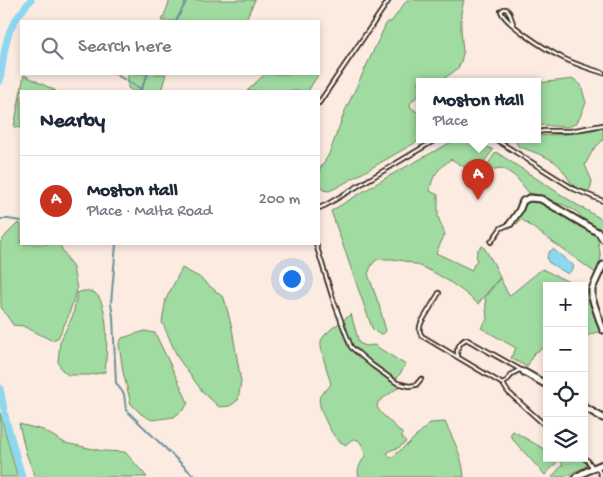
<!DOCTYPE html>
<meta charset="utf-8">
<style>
:root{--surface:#fff;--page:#f6f6f7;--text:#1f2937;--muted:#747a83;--line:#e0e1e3;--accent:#c8321e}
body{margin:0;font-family:"Gochi Hand",sans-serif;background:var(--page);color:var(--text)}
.controls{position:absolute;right:15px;bottom:15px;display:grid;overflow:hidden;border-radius:0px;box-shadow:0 2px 8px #0003}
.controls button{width:45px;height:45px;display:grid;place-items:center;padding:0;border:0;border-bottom:1px solid var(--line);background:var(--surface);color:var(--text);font:25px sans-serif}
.you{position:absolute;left:291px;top:278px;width:18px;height:18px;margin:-12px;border:4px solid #fff;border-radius:50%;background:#1a73e8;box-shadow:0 0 0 8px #1a73e833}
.badge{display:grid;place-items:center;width:32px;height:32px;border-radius:50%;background:var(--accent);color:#fff;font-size:16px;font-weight:700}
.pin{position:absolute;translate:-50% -41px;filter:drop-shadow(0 1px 2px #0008)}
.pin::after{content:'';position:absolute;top:26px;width:18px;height:15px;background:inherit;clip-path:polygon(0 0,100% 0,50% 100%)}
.popup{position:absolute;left:416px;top:78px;width:125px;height:65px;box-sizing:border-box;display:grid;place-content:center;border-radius:0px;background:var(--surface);filter:drop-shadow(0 1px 4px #0005);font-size:16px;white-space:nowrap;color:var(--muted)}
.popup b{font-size:19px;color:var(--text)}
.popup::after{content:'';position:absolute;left:50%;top:100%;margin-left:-10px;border:10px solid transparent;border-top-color:var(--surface)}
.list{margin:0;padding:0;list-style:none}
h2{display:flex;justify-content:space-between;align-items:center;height:65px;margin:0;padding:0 20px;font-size:21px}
h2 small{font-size:16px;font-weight:400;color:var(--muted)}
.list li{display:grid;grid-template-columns:32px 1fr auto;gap:15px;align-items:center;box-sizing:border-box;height:90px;padding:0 20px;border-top:1px solid var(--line)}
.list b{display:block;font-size:19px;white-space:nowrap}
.list p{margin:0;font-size:16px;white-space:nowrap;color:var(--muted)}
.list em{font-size:16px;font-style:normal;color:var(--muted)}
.icon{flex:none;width:28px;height:28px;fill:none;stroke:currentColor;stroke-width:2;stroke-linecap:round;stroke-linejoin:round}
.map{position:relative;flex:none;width:603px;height:477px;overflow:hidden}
.search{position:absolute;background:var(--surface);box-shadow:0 2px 8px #0003;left:20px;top:20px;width:300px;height:55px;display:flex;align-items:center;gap:12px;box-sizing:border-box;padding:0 18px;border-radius:0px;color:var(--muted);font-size:19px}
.panel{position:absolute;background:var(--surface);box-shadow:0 2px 8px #0003;left:20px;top:90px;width:300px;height:155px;border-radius:0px}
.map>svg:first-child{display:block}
.green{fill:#a0dba1;stroke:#6e8260}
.water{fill:#8dd8ee;stroke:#6c929b}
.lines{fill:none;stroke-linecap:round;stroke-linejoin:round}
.stream{stroke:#6c929b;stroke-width:2}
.canal{stroke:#8dd8ee;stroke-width:7}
.lane-casing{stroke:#3b2a1e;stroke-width:6}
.street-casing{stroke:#3b2a1e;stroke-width:9}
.lane{stroke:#fdfcf7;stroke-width:2.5}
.street{stroke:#fdfcf7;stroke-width:5}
</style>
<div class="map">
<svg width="603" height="477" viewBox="0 0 603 477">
<rect width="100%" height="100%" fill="#fcebe1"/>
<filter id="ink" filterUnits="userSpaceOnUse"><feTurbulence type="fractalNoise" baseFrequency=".02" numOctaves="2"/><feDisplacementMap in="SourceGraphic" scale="10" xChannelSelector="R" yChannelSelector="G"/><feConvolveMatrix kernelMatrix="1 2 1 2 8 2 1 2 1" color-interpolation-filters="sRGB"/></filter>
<g filter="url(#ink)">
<!-- green -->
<g class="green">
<polygon points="170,0 255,0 245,21 162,21"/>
<polygon points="407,0 464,0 461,13 461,29 463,53 461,62 458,68 452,73 440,81 419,81 419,95 413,100 410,104 411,108 419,113 419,139 422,139 336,188 329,191 323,190 321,187 319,181 320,169 329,154 345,111 387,22 391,22"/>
<polygon points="128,74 166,74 161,91 133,91 128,88"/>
<polygon points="265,74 318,74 318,75 308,91 247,91"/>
<polygon points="24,75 56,91 21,91 21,128 14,127"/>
<path d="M574 79 581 85 586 103C583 108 581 117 577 122 567 132 549 123 537 126V83Z"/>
<path d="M603 128V140L593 150 585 165 592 181 590 190C570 194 568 171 555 162 544 155 530 151 518 146L516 142 518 139H537V136L567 134Z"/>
<path d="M457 139H475L493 150 481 166 476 164 470 167 466 168 451 159C439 169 432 174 430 191L438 195V217L445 234 436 253 472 270 474 264 477 260C476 253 476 249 483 246L494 264 500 277 478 304C454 282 411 253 376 260L371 266 368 274 379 305 386 331 383 334 377 333 372 328 331 211 389 176Z"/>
<polygon points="496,152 574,203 603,220 603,231 584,220 577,212 564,205 553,202 543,196 529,193 516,177 506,170 501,168 490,170 488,164"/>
<polygon points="531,200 544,204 597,236 601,258 597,274 521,219 517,224 515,223 515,220 527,203"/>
<polygon points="18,223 21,224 21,244 59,244 73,268 77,289 68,317 58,338 51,340 23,326 13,325 1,307 0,243 7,234"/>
<polygon points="182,268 199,277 224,298 232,328 241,382 238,400 230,406 219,407 202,391 178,358 162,322 166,299"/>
<polygon points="542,269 577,286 547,286 547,346 534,353 527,367 511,358 516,348 481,328 487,319 485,297 500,278 509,296"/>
<polygon points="584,289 589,291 602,330 584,337"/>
<path d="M83 291C87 291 91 291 95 293 110 304 107 355 105 372L90 375H68L62 370 58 362 60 342 73 315 77 293Z"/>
<path d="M351 314 359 343 366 346 374 345 406 365 395 381 399 387 378 402 377 407 381 413 402 433V437L406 442 398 448 391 450 387 453 391 458 408 444 430 423 445 422C453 439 463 457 464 477H359C356 469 361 463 365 456 365 451 361 438 353 439 353 439 346 444 346 445 342 443 338 441 336 438 330 431 316 405 320 396 323 391 329 389 331 384 329 376 319 348 321 341 324 332 343 321 351 314Z"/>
<polygon points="145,331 155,333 182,389 188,403 184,409 174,417 152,420 141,414 131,404 123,372 119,344 122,338"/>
<polygon points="0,413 16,471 18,477 0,477"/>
<polygon points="19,424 43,430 65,443 103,451 125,452 147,477 35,477 26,453"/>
<polygon points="513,431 544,449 547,445 547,458 578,458 587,463 587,466 574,472 566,477 552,477 563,464 559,460 545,475 514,441 510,435"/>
</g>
<!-- water -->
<polygon class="water" points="553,249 574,266 572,270 568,274 548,262 547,257 549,252"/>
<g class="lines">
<!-- stream -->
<g class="stream">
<polyline points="176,21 187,0"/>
<polyline points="115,74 141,89"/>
<polyline points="141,91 141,89 148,74"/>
<polyline points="0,219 8,219 21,221"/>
<polyline points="116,244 111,304 113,317 116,383 124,394 126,410 195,477"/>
</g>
<!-- canal -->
<g class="canal">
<path d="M0 81C3 63 4 42 12 26 17 16 24 8 31 0"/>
<polyline points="0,388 6,420 22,477"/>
</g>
<defs>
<g id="lane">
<path d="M514 26 509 12 506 9H504L501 11C504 23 547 50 559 56 573 64 588 68 603 73"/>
<polyline points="319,103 389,0"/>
<polyline points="537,132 544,131 570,131 603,125"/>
<polyline points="495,139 574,189 603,201"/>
<polyline points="499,141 507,139"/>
<polyline points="319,208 326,205 437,139"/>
<polyline points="491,242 501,228 510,224"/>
<polyline points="316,244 333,299 346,334 351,347 372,365 397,383 409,386 416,385 421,379"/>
<path d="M439 293 421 323C419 329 419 332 422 336L501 383 503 384C511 379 509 373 520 370L523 371"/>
<path d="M458 356C455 350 460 342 466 339L521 370"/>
<polyline points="503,384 508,392 547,427"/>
<polyline points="584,458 588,461 593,468"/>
<polyline points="597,467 602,477"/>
</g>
<g id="street">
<polyline points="510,224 519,211 523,201 529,198 541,199 599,233 603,239"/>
<polyline points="603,265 592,289 592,298 603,330"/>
<polyline points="524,372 547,385"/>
<polyline points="584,407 603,418"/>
<polyline points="576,477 593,468 603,464"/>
</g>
</defs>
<!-- lane casing -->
<use href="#lane" class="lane-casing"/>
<!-- street casing -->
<use href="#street" class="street-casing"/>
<!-- lane -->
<use href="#lane" class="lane"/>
<!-- street -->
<use href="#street" class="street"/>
</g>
</g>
</svg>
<div class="controls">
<button>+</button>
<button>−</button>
<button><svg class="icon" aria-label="locate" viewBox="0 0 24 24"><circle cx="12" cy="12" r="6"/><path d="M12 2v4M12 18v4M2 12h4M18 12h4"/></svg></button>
<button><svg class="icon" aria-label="layers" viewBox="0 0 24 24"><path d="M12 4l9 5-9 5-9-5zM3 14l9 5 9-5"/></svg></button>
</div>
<div class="you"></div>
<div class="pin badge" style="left:478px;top:200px">A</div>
<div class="popup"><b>Moston Hall</b>Place</div>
<div class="search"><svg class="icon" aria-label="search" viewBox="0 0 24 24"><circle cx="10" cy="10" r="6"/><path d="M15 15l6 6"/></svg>Search here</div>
<section class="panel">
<h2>Nearby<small></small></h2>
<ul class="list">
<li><span class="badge">A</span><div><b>Moston Hall</b><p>Place · Malta Road</p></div><em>200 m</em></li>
</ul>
</section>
</div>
